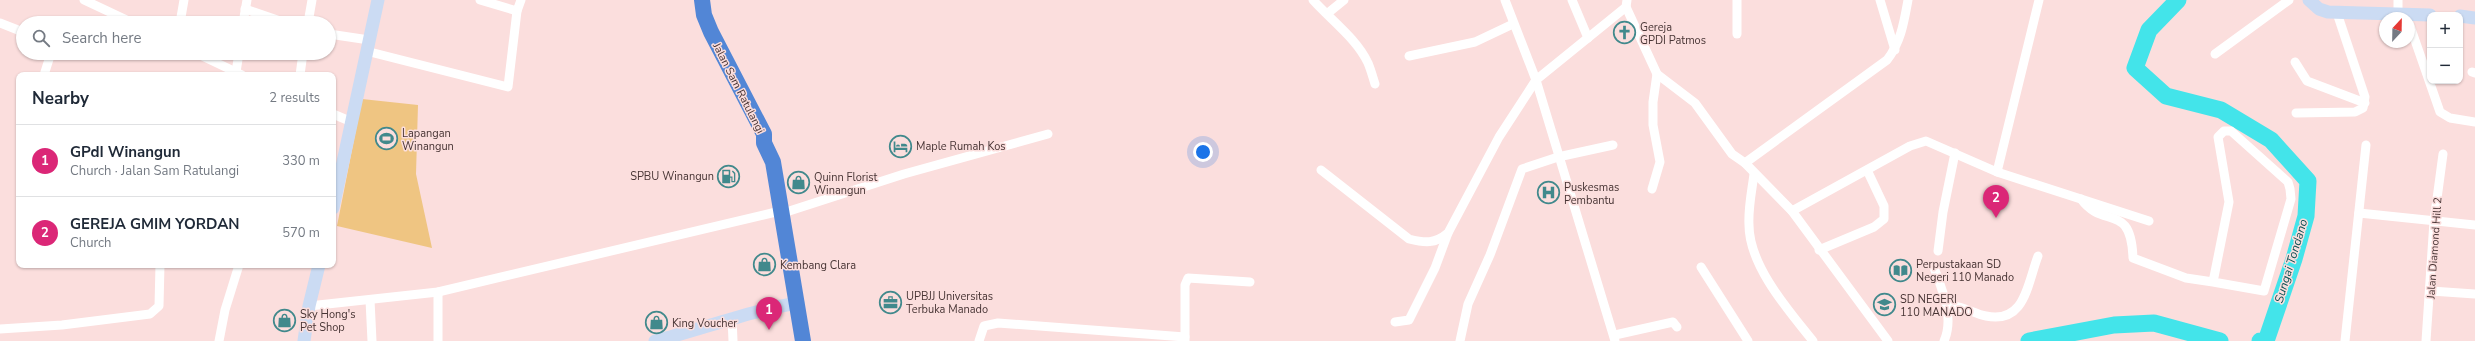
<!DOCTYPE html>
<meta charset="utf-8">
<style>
:root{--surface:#fff;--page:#f2f2f3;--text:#1f2937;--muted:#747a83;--line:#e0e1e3;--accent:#db2777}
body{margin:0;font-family:"Nunito Sans",sans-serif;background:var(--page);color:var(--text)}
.controls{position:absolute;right:12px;top:12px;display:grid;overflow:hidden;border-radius:8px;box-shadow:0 1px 3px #0004}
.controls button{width:36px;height:36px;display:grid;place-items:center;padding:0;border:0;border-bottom:1px solid var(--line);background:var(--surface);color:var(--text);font:20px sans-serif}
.compass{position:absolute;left:2379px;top:12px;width:36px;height:36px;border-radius:50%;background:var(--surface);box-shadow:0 1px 3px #0004;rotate:22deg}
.you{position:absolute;left:1203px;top:152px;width:14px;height:14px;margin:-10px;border:3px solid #fff;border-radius:50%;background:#1a73e8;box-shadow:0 0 0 6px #1a73e833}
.badge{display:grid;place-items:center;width:26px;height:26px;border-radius:50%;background:var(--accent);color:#fff;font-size:13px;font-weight:700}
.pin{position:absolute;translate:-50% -33px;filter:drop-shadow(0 1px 2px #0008)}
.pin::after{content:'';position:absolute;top:21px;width:14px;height:12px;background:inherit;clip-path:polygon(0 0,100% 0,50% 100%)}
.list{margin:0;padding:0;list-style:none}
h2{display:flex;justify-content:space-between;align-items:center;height:52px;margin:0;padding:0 16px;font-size:17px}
h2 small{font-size:13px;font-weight:400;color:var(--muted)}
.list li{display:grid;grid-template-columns:26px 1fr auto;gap:12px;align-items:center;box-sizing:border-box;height:72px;padding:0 16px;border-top:1px solid var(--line)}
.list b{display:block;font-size:15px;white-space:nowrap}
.list p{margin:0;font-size:13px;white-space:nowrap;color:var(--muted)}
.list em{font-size:13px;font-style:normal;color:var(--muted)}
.icon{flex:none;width:22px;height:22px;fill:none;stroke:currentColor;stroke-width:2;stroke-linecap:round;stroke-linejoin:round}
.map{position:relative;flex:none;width:2475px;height:341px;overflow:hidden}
.search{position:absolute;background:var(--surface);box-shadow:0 1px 3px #0004;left:16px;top:16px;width:320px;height:44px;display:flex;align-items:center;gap:10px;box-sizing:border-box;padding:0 14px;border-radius:22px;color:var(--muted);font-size:15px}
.panel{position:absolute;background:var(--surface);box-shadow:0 1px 3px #0004;left:16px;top:72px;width:320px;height:196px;border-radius:8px}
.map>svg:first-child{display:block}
.grass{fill:#efc582}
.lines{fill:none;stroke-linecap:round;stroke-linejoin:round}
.river{stroke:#43e4ea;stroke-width:17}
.street{stroke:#fff;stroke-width:9}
.secondary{stroke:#cbdbf3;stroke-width:13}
.highway{stroke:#5286d6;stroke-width:16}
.labels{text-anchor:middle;stroke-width:3;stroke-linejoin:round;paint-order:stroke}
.poi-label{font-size:11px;fill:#483535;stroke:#fbdedd;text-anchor:start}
.street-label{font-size:11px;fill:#483535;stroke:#fbdedd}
.water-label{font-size:12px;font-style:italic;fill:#095053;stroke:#fbdedd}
</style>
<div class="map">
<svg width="2475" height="341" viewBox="0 0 2475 341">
<rect width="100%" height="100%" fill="#fbdedd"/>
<!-- grass -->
<polygon class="grass" points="362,99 418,105 416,174 432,248 337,226"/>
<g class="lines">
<!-- river -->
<g class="river">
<polyline points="2178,0 2149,30 2135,68 2166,96 2221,110 2271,140 2308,181 2306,216 2294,259 2266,341 2260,341"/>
<polyline points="2029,341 2114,325 2154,323 2220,341"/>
</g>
<!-- street -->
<g class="street">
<polyline points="84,0 133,23"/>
<polyline points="480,0 517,11 521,0"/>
<path d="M1313 0C1331 20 1357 39 1368 63 1371 70 1373 78 1375 84"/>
<polyline points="1505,0 1536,80 1615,341"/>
<polyline points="1572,0 1588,38"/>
<polyline points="1737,0 1737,34"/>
<polyline points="1880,0 1895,50"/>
<polyline points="2398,0 2398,15"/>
<polyline points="1626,7 1657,74 1695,103 1732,154 1745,163 1792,211 1888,341"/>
<polyline points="245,9 286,23"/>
<polyline points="1328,13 1344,0"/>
<polyline points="0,23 23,32"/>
<polyline points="180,23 184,0"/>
<polyline points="243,23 247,0"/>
<polyline points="308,23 312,0"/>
<polyline points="2409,23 2440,112 2450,118 2475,122"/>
<polyline points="329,34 369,40"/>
<polyline points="366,51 508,87 517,11"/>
<polyline points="196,53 242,75"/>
<polyline points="2215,54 2289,0"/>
<polyline points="1409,56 1475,42 1513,24"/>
<polyline points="2295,62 2307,81 2365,103"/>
<polyline points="236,72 239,53"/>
<polyline points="2472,72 2475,73"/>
<polyline points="44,75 51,53"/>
<polyline points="300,75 303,53"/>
<polyline points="2296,113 2355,112 2363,108 2365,97 2337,13"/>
<polyline points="333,114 352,122"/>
<path d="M1745 163 1887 60C1901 42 1904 22 1908 0"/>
<path d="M1321 170 1409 239C1425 243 1435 244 1448 233L1499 137 1536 80 1626 7 1627 0"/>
<polyline points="1997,172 2039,0"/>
<path d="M1754 174C1752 190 1748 208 1749 225 1749 266 1789 311 1813 341"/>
<polyline points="1652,189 1660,162 1653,125 1653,102 1657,74"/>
<path d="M2081 199C2103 230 2131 201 2133 258L2186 278 2213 282 2229 202 2218 137 2224 131H2231L2288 182 2290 189 2291 199 2264 291 2213 282"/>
<polyline points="1792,211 1910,146 1926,141 1997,172 2149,221"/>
<polyline points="2359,213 2475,225"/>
<polyline points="780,214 904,174 1048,134"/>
<polyline points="1819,250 1874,227 1884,219 1884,206 1867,170"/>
<polyline points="1938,251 1943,212 1955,153"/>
<path d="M1933 265C1941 287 1955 317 1944 341"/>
<polyline points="1701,267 1748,341"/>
<polyline points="2431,291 2475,294"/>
<polyline points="438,292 438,341"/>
<polyline points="370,300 372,341"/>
<polyline points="309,306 438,292 780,211"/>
<path d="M1947 310 1953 306C1965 307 1975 314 1986 316 2025 324 2027 285 2038 256"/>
<polyline points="732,317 733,341"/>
<polyline points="1395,322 1409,320 1435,268 1448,233"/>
<polyline points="0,329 62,325 150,314 159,306 160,265"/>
<polyline points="1615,335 1673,322 1677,327"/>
<polyline points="219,341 225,310 239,265"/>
<polyline points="979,341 984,326 998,323 1185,337"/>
<polyline points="1185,341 1185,285 1188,278 1250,282"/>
<polyline points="1460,341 1468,304 1490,255 1522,169 1558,157 1613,145"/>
<polyline points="2345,341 2366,145"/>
<polyline points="2426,341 2434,221 2443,154"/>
</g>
<!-- secondary -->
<g class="secondary">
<polyline points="2309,0 2319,9 2328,12 2430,15"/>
<polyline points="2460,16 2475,18"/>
<polyline points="333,208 378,0"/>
<polyline points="304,341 309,306 319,265"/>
<path d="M655 341C703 329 748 311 798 303"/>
</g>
<!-- highway -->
<polyline class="highway" points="702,0 704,15 711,32 764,134 764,143 773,162 803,341"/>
</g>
<!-- icons -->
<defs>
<symbol id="church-ring" viewBox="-11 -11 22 22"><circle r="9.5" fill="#fbdedd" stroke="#41898c" stroke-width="1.5"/><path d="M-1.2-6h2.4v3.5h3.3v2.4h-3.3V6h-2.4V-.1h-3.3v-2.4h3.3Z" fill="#41898c"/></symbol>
<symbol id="stadium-ring" viewBox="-11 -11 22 22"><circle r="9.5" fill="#fbdedd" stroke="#41898c" stroke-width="1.5"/><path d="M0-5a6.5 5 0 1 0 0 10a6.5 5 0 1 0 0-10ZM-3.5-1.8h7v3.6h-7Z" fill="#41898c"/></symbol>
<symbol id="hotel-ring" viewBox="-11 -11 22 22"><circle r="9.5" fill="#fbdedd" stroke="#41898c" stroke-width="1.5"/><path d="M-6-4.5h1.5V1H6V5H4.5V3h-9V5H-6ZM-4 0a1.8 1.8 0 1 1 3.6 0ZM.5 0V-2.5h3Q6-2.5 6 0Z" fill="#41898c"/></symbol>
<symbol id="fuel-ring" viewBox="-11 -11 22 22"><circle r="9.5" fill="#fbdedd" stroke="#41898c" stroke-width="1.5"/><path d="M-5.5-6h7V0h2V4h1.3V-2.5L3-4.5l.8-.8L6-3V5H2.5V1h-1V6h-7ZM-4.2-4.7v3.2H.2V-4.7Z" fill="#41898c"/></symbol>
<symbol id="shop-ring" viewBox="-11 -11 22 22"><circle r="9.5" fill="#fbdedd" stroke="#41898c" stroke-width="1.5"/><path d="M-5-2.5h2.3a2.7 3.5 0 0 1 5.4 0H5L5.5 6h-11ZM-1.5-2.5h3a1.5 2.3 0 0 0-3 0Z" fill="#41898c"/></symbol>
<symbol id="hospital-ring" viewBox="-11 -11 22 22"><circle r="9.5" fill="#fbdedd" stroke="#41898c" stroke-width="1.5"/><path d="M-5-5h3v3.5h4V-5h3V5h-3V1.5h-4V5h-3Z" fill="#41898c"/></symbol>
<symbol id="library-ring" viewBox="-11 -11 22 22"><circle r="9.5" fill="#fbdedd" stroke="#41898c" stroke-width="1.5"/><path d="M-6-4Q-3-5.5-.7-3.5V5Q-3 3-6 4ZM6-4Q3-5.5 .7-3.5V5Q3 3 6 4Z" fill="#41898c"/></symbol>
<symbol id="office-ring" viewBox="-11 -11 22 22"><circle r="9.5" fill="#fbdedd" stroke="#41898c" stroke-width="1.5"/><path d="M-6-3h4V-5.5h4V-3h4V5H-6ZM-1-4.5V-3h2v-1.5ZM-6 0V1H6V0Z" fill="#41898c"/></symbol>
<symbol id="school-ring" viewBox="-11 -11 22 22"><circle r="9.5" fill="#fbdedd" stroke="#41898c" stroke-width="1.5"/><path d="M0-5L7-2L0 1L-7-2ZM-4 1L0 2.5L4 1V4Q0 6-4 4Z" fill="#41898c"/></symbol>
</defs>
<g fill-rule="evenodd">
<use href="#church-ring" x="1612" y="20" width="25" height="25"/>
<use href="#stadium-ring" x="374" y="126" width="25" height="25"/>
<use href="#hotel-ring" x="888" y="134" width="25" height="25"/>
<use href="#fuel-ring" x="716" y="164" width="25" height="25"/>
<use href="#shop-ring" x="786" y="170" width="25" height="25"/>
<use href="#hospital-ring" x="1536" y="180" width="25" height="25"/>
<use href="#shop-ring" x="752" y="252" width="25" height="25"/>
<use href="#library-ring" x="1888" y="258" width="25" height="25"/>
<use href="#office-ring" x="878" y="290" width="25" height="25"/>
<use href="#school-ring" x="1872" y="292" width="25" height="25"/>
<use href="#shop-ring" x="272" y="308" width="25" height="25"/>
<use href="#shop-ring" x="644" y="310" width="25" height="25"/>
</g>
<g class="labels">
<!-- poi labels -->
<g class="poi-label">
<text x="1640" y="31">Gereja<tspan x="1640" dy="13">GPDI Patmos</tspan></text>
<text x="402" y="137">Lapangan<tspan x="402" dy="13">Winangun</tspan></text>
<text x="916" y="150">Maple Rumah Kos</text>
<text x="714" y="180" text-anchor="end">SPBU Winangun</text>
<text x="814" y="181">Quinn Florist<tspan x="814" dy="13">Winangun</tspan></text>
<text x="1564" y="191">Puskesmas<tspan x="1564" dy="13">Pembantu</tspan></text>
<text x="1916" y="268">Perpustakaan SD<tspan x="1916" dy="13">Negeri 110 Manado</tspan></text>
<text x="780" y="269">Kembang Clara</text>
<text x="906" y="300">UPBJJ Universitas<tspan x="906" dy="13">Terbuka Manado</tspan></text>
<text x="1900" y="303">SD NEGERI<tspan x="1900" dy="13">110 MANADO</tspan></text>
<text x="300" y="318">Sky Hong's<tspan x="300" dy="13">Pet Shop</tspan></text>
<text x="672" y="327">King Voucher</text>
</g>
<!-- street labels -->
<g class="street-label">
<text transform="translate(739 88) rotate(63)" y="4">Jalan Sam Ratulangi</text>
<text transform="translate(2434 248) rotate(-86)" y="4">Jalan Diamond Hill 2</text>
</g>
<!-- water labels -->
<g class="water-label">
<text transform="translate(2291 261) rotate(-73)" y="4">Sungai Tondano</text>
</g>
</g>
</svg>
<div class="controls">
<button>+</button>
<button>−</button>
</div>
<svg class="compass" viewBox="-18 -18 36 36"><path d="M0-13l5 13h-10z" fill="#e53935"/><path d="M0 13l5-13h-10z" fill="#747a83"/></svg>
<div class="you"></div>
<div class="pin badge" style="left:769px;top:330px">1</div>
<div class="pin badge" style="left:1996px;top:218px">2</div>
<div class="search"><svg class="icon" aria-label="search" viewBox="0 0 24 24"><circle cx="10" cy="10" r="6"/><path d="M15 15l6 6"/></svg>Search here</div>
<section class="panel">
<h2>Nearby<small>2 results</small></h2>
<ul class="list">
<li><span class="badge">1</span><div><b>GPdI Winangun</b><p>Church · Jalan Sam Ratulangi</p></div><em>330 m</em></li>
<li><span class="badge">2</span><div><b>GEREJA GMIM YORDAN</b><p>Church</p></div><em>570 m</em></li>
</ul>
</section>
</div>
